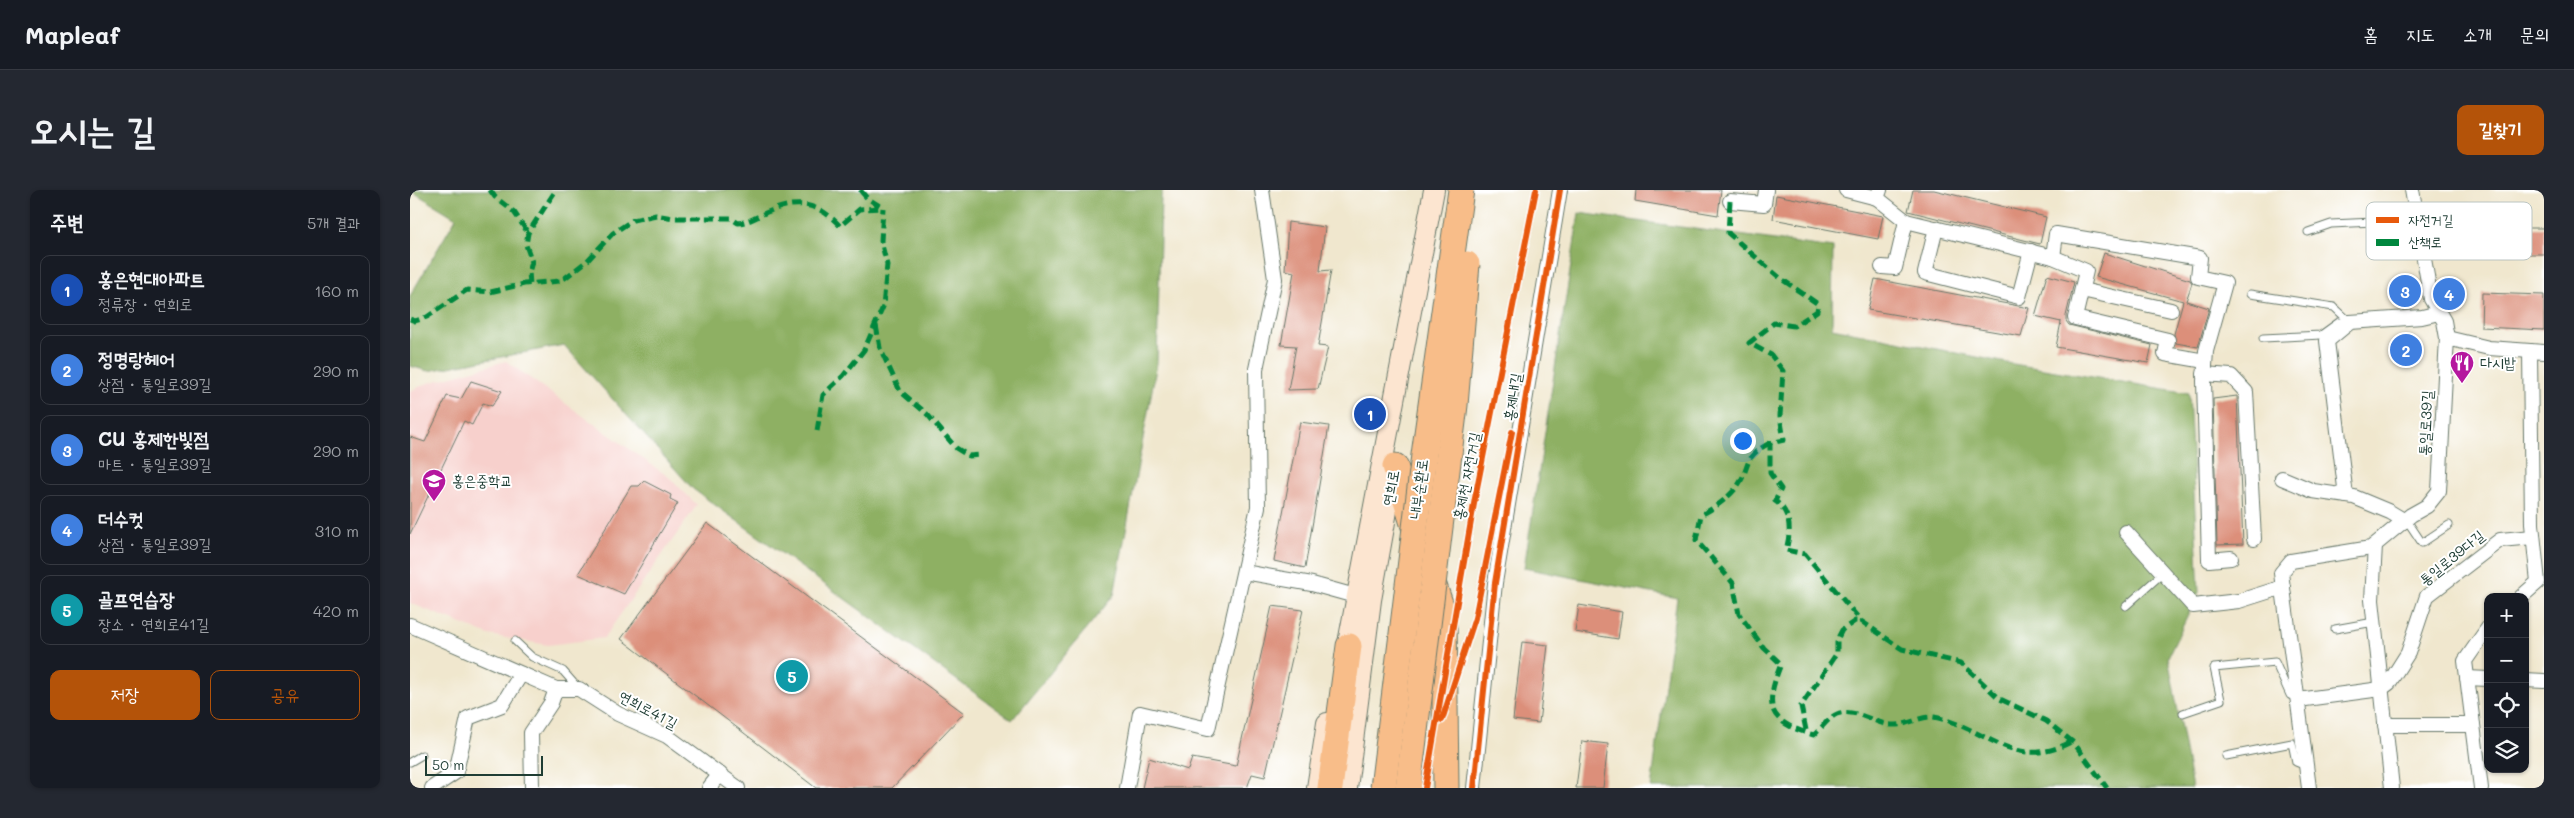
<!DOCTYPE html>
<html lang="ko">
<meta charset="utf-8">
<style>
:root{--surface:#171b24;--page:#242831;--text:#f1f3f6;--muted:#9ea1a6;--line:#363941;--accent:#b45309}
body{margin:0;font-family:Mali,"Poor Story",sans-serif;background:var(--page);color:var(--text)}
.controls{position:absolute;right:15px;bottom:15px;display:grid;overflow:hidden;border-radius:10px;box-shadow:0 1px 4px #0004}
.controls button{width:45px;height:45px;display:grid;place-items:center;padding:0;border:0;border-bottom:1px solid var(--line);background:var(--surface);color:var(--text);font:25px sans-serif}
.scale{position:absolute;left:15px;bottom:12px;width:118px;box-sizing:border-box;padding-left:5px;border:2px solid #1f3d34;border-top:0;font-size:14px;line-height:18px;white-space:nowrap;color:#1f3d34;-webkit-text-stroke:4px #fff;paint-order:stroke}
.you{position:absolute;left:1332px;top:250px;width:18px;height:18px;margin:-12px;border:4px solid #fff;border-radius:50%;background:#1a73e8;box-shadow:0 0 0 8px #1a73e833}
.badge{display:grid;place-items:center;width:32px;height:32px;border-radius:50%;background:var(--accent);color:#fff;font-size:16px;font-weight:700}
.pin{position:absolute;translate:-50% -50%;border:2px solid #fff;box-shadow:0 1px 5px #0006}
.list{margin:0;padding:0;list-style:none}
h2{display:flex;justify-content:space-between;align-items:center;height:65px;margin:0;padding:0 20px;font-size:21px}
h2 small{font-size:16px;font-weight:400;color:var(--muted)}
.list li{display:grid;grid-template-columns:32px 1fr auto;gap:15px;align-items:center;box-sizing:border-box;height:70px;margin:0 10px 10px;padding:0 10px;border:1px solid var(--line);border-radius:10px}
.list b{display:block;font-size:19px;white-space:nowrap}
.list p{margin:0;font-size:16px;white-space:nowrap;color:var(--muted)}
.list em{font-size:16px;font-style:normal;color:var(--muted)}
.actions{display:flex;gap:10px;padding:15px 20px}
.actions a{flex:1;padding:11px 0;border:1px solid var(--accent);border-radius:10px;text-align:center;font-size:18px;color:var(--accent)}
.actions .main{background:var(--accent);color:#fff}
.icon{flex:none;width:28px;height:28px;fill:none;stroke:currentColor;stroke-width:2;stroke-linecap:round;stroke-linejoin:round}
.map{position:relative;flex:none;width:2134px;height:598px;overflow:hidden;border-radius:10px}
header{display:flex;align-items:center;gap:30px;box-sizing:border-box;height:70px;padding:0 25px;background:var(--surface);border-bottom:1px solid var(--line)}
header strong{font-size:24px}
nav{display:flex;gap:28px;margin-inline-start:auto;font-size:18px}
.intro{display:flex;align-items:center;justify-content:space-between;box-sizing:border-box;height:120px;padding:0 30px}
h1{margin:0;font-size:35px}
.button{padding:12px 22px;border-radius:10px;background:var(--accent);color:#fff;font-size:18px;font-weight:700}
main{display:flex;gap:30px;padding:0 30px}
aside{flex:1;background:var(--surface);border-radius:10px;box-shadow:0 1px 4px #0004}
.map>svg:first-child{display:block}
.built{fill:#f7d0cc}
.forest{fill:#8eb064;stroke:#56764c}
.building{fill:#dc8f7a}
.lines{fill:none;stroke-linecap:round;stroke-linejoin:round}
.lane-casing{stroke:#68786a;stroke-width:9}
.street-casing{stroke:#68786a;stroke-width:16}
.secondary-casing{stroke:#68786a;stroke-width:22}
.highway-casing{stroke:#68786a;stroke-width:27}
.lane{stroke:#fff;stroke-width:7}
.street{stroke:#fff;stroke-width:14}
.secondary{stroke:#fce5d0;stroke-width:20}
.highway{stroke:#f8bd89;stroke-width:25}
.highway-bridge-casing{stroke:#68786a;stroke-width:27;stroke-linecap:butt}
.highway-bridge{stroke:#f8bd89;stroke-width:25}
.quiet{stroke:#00873e;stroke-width:5;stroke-dasharray:10 5;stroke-linecap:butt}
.cycleway-casing{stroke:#fff;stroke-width:9}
.cycleway{stroke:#e8590c;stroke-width:6}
.labels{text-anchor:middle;stroke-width:4;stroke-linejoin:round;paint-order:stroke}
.poi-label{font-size:15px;fill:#1f3d34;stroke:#fff;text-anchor:start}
.street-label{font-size:15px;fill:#1f3d34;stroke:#fff}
.key{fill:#fff;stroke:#bcc5c2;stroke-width:1}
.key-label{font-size:14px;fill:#1f3d34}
</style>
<header>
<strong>Mapleaf</strong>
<nav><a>홈</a><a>지도</a><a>소개</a><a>문의</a></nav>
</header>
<div class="intro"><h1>오시는 길</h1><a class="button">길찾기</a></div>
<main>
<aside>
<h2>주변<small>5개 결과</small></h2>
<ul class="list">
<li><span class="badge" style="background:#1a4fb4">1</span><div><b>홍은현대아파트</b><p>정류장 · 연희로</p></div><em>160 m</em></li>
<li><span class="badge" style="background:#3f7fe0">2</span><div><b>정명랑헤어</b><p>상점 · 통일로39길</p></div><em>290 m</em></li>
<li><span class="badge" style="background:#3f7fe0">3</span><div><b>CU 홍제한빛점</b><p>마트 · 통일로39길</p></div><em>290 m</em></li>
<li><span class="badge" style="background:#3f7fe0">4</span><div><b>더수컷</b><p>상점 · 통일로39길</p></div><em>310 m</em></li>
<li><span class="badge" style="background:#0f9aa8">5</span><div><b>골프연습장</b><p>장소 · 연희로41길</p></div><em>420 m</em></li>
</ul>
<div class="actions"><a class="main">저장</a><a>공유</a></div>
</aside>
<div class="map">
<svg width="2134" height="598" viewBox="0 0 2134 598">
<rect width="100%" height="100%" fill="#fff"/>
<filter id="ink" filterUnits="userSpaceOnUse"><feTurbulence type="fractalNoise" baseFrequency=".02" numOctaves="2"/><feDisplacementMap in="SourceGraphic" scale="10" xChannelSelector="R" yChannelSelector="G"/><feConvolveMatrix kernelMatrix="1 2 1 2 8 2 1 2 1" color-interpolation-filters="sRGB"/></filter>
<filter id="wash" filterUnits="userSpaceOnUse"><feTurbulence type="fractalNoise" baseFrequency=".0096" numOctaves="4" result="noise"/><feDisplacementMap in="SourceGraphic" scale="20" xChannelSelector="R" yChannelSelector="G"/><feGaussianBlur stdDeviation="1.12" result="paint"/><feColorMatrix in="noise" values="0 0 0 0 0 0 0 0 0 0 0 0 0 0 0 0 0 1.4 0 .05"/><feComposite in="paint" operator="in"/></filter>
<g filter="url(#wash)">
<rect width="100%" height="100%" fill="#f0e7ce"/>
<!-- built -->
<polygon class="built" points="96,171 260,288 287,315 194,448 138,455 79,445 0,413 0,201 18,193"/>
<!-- forest -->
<g class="forest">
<polygon points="0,0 753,0 751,7 747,173 704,405 602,530 283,299 154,155 18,181 0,176 0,106 46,28"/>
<polygon points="1169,23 1423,58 1422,138 1597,173 1779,203 1789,402 1758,467 1782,598 1241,598 1267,408 1114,378"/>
</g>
<g id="blocks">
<!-- building -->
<g class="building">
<polygon points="1226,0 1311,0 1308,25 1225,11"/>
<polygon points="1503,0 1524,0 1636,27 1630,54 1498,21"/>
<polygon points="1366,5 1473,26 1468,49 1363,29"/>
<polygon points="878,32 915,37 910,81 921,80 908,156 918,157 908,199 878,200 886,156 871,155 884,82 875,80"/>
<rect x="2036" y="38" width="98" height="26"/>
<polygon points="1694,63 1780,90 1782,93 1776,111 1799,118 1788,157 1766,153 1764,144 1773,111 1686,87"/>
<polygon points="1637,85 1664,92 1656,126 1656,131 1659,135 1742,155 1738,173 1646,157 1651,132 1625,126"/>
<polygon points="1465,89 1619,118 1611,146 1458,120"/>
<polygon points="2072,103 2134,105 2134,140 2071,137"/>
<polygon points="61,191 92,201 82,216 73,213 62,235 54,231 0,344 0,247 15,252 37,206 51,209"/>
<polygon points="1827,206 1833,354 1807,355 1803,209"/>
<polygon points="890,232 919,236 895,378 864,371"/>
<polygon points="234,291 261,305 260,309 268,313 214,404 168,384 221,296 229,296"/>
<polygon points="297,333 554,523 482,598 406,598 211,449"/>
<polygon points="1169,415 1212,422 1208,449 1165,442"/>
<polygon points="862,416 893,420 855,587 842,584 837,598 732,598 739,568 778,580 782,568 826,576"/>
<polygon points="1112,452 1138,455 1129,533 1103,530"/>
<polygon points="1172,551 1198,554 1193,598 1166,598"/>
</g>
</g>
</g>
<g filter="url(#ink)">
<use href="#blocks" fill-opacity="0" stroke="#68786a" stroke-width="1"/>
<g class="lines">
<defs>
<g id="lane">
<polyline points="1898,42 1921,34 2007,30"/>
<polyline points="1840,104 1924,117 1940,132"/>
<polyline points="1853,148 1911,145 1929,132 1937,132"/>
<polyline points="1995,331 2000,335 2012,353 2039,335"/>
<polyline points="1716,416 1753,383"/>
<polyline points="1925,439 1964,432"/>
<polyline points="105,451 122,467 153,481 168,498"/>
<polyline points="1773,523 1811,510 1804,478 1865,472 1880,505 1887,509"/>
<polyline points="1816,566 1882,553 1886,572 1896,576"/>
<polyline points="0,572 12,565"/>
</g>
<g id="street">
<polyline points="1436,0 1467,8 1470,0"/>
<polyline points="1467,8 1496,31 1485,78 1472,77"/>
<polyline points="1320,11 1354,14 1356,0"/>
<polyline points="1496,31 1643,67 1646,44 1790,68 1788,87 1815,93 1796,161 1794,191 1799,370 1821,368"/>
<polyline points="1526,38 1515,83 1609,107 1621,61"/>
<polyline points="1643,67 1676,81 1665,128 1758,150 1755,164 1795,171"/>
<polyline points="1672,100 1761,120"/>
<polyline points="2037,148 2079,158 2134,162"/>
<polyline points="1794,184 1821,186 1836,202 1844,349"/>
<polyline points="1872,288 1903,301 1944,307 1980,322 1995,331"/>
<polyline points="1936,306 1917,151 1940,132 2012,127 2029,123"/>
<polyline points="1716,342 1783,416 1829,411 1873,397"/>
<polyline points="1965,355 1962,410 1982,598"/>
<polyline points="834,382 902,394 956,409"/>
<polyline points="2111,407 2128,392 2122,334 2120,161"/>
<polyline points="0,435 146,499 169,499 208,524 257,546 328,598"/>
<polyline points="2057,488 2078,489"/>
<polyline points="2115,490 2134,491"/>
<polyline points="1888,510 1971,499 1979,493 1998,463 2017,406 2090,350 2123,347"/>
<polyline points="1975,535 2063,535"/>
<polyline points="22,598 46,582 58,528 92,515 111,484"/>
<polyline points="122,598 121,543 141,513 146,499"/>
<polyline points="299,598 310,584"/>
<polyline points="717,598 730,523 798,539 848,317 846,179 865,89 852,0"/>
<polyline points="1064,598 1085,393 1150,0"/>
<polyline points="1899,598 1871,383 1881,371 1961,358 2001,325 2017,316 2029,301 2037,148 2034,131 2021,109 2002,0"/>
<polyline points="2071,598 2055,471 2078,438"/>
</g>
<g id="secondary">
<polyline points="935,469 1024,0"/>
<polyline points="907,598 917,533"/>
<polyline points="937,598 961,410 985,276"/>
</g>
<g id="highway">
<polyline points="985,276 1006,343"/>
<polyline points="1022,390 1034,425 1036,598"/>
<polyline points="920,598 939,456"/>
</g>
</defs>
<!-- lane casing -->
<use href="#lane" class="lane-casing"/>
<!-- street casing -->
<use href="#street" class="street-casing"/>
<!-- secondary casing -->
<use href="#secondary" class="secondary-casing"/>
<!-- highway casing -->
<use href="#highway" class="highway-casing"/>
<!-- lane -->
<use href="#lane" class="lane"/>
<!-- street -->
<use href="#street" class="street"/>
<!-- secondary -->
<use href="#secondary" class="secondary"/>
<!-- highway -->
<use href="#highway" class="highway"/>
<defs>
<g id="highway-bridge">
<polyline points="973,598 1014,265 1051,0"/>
<polyline points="998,598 1045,215 1057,74"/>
</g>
</defs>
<!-- highway-bridge casing -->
<use href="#highway-bridge" class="highway-bridge-casing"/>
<!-- highway-bridge -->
<use href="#highway-bridge" class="highway-bridge"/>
<!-- quiet -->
<g class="quiet">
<polyline points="80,0 85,7 104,22 118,43"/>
<polyline points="450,0 457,8 473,18"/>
<path d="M1320 11 1318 43 1370 88 1408 114 1407 121 1384 136 1364 133 1339 153 1361 165 1373 181 1370 226 1374 250 1360 253V283L1371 299 1365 311C1382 323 1381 342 1376 360L1395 364 1451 431 1492 459 1551 473 1590 509 1636 531 1664 553 1697 598"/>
<polyline points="120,94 119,82 122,72 116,55 118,43 146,0"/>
<path d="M0 129 5 131 17 127 57 100 80 102 114 94 151 91 177 71 203 43 223 30 246 25 263 28H321L328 33C341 32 349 25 360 21 389 9 410 14 430 36L450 19 473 18"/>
<polyline points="466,135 470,158 490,201 517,224 546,258 559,266 572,265"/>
<polyline points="407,241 413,205 433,186 454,160 473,117 477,75 471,51 473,18"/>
<path d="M1360 253C1330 268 1342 278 1326 298 1316 310 1304 318 1291 325L1286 350 1323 393 1329 424 1354 458 1371 474C1354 517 1357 532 1404 545 1411 539 1419 527 1427 524 1445 517 1466 535 1483 535 1497 536 1512 525 1524 527 1578 538 1603 582 1661 552L1664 553"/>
<polyline points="1396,540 1391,516 1427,463 1427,450 1432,440 1445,431 1451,431"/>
</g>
<defs>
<g id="cycleway">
<polyline points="1032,530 1065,428 1102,242"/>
<polyline points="1015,598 1065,308 1126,0"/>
<polyline points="1064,598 1085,393 1150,0"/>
</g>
</defs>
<!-- cycleway casing -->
<use href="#cycleway" class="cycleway-casing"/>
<!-- cycleway -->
<use href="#cycleway" class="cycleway"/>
</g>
</g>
<!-- icons -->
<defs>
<symbol id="restaurant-pin" viewBox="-11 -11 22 30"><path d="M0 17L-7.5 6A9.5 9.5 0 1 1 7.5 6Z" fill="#b5179e" stroke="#fff"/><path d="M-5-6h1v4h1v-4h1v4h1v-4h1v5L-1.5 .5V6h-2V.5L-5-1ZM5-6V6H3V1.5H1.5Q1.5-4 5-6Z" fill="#fff"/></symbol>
<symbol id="school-pin" viewBox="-11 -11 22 30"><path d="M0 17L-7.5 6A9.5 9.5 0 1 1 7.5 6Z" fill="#b5179e" stroke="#fff"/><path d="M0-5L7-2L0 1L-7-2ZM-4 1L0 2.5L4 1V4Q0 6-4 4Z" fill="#fff"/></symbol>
</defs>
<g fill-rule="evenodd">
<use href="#restaurant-pin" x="2038" y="159" width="28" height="38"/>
<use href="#school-pin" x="10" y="277" width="28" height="38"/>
</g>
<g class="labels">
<!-- poi labels -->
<g class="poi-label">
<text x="2070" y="178">다시밥</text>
<text x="42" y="296">홍은중학교</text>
</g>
<!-- street labels -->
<g class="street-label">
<text transform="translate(1103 207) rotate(-81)" y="5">홍제내길</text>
<text transform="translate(2016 233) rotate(-87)" y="5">통일로39길</text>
<text transform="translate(1057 286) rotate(-79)" y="5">홍제천 자전거길</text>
<text transform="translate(981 298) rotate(-80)" y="5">연희로</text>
<text transform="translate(1009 299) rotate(-83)" y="5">내부순환로</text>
<text transform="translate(2042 368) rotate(-39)" y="5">통일로39다길</text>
<text transform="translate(238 520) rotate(28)" y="5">연희로41길</text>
</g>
</g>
<!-- legend -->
<rect x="1956" y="12" width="166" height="58" rx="8" class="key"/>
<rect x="1966" y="27" width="23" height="6" fill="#e8590c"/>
<rect x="1966" y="49" width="23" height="7" fill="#00873e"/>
<g class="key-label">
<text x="1998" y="35">자전거길</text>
<text x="1998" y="57">산책로</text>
</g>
</svg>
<div class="controls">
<button>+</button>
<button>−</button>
<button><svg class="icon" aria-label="locate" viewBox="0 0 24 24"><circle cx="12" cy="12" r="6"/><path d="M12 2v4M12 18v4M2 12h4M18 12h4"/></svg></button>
<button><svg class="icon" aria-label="layers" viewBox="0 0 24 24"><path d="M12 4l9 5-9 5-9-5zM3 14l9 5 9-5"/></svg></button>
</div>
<div class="scale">50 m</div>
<div class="you"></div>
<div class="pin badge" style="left:960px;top:224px;background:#1a4fb4">1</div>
<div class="pin badge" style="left:1996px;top:160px;background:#3f7fe0">2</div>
<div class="pin badge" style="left:1995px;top:101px;background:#3f7fe0">3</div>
<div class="pin badge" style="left:2039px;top:104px;background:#3f7fe0">4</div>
<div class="pin badge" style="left:382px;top:486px;background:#0f9aa8">5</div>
</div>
</main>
